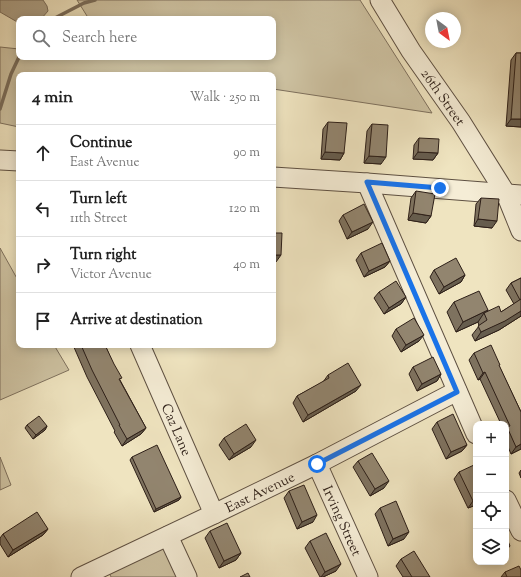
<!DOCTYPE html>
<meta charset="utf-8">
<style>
:root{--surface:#fff;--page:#f2f2f2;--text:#222;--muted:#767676;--line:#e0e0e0}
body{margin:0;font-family:"Sorts Mill Goudy",serif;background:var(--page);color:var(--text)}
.controls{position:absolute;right:12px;bottom:12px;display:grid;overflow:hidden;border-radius:8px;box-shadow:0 2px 10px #0003}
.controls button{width:36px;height:36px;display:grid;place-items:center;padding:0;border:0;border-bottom:1px solid var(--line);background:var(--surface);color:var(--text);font:20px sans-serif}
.compass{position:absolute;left:425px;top:12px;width:36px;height:36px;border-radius:50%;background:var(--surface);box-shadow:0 2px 10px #0003;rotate:148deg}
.stop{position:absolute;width:12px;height:12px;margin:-9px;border:3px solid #1a73e8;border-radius:50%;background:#fff}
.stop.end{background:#1a73e8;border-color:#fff;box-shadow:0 1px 4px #0008}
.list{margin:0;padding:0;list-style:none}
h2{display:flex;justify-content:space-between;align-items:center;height:52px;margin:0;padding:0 16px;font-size:17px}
h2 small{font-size:13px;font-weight:400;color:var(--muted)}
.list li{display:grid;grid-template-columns:26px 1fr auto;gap:12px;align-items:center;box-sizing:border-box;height:56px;padding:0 16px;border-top:1px solid var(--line)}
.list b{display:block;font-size:15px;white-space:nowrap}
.list p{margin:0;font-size:13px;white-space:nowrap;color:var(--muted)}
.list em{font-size:13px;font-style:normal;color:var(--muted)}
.icon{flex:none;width:22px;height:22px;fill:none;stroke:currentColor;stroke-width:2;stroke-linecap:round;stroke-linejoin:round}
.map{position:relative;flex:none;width:521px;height:577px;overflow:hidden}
.search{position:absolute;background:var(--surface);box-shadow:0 2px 10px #0003;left:16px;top:16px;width:260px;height:44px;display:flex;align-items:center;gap:10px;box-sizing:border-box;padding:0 14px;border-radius:8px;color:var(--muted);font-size:15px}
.panel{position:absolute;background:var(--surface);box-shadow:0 2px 10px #0003;left:16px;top:72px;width:260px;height:276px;border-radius:8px}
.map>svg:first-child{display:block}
.green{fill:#cec3a3;stroke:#7e715e}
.water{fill:#ada187;stroke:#7a6d5b}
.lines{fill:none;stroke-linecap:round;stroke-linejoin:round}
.stream{stroke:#7a6d5b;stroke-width:3.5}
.minor-casing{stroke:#5e5042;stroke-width:21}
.minor{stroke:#f5edd6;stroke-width:19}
.wall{fill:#7e725f;stroke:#2d1f18}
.shaded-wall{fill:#665d4e;stroke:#2d1f18}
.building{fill:#92856f;stroke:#2d1f18}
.route{stroke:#1a73e8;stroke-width:5}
.labels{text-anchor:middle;stroke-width:3;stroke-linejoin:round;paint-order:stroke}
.street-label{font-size:14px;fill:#2d1f18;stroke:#f5edd6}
</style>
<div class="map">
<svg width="521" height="577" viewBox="0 0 521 577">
<rect width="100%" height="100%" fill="#efe4c0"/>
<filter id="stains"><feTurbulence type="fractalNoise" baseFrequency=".005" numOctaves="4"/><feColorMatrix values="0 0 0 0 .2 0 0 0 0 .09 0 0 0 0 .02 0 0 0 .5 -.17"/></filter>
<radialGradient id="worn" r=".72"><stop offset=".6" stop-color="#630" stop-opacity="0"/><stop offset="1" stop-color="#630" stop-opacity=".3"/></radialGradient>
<!-- green -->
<g class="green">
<polygon points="77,0 360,0 432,113 273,89 273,75 19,75 19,127 0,123 0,47 19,49 19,57 273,57 273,19 85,19 87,16"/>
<polygon points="0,248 19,282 19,345 54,345 69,370 0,400"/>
<polygon points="0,457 11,485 0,490"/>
<polygon points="164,544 179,577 111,577 108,570"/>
</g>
<!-- water -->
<polygon class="water" points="0,0 43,0 47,6 48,11 41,19 19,19 19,23 0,12"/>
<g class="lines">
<!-- stream -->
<g class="stream">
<polyline points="53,19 84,3 95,0"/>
<polyline points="0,109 11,74 19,57"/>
</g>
<defs>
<g id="minor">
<path id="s1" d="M380 0 411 51 461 122 506 194 521 231"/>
<polyline points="0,160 19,161"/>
<polyline points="273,177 367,183 521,195"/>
<polyline points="367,183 476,434"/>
<path id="s2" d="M140 345 214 514"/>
<path id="s3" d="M317 464 368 577"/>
<polyline points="506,500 521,531"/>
<polyline points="168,536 187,577"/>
<path id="s4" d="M81 577 214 514 317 464 457 391"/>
</g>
</defs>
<!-- minor casing -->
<use href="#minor" class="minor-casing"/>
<!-- minor -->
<use href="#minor" class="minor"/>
</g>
<!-- wall -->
<g class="wall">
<polygon points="516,53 521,53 521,127 506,126 511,60"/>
<polygon points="328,122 344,153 340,160 321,159 323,129"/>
<polygon points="372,124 381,164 364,163 367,131"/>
<polygon points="419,138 438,153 433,160 413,159 414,145"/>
<polygon points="416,191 431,216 426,223 408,220 411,198"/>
<polygon points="481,198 492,228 474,226 476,204"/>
<polygon points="343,215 368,229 347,239 339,221"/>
<polygon points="361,253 390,261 385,267 364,277 356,260"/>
<polygon points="434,270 465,275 461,282 439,294 430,277"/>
<polygon points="521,278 521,316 499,330 475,341 472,335 479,326 478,322 456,332 447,312 454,302 488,310 487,311 501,312 514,304 506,290 511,283"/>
<polygon points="379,292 406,297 401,304 384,314 374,298"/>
<polygon points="396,329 419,341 401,352 392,336"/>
<polygon points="73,345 105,345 120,380 146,428 141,434 122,446 114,432 115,431 87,377"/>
<polygon points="474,353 499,366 521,412 521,449 511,454 506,442 506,424 501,424 480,379 478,380 469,360"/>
<polygon points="413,367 441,374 437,381 417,391 409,374"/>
<polygon points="328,375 356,391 303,422 293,403 297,396 323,382"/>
<polygon points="437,422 467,445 462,451 446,459 432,429"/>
<polygon points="27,425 47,426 45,430 33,439 25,428"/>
<polygon points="224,438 251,447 229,460 219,445"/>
<polygon points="132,457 181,497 179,500 154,512 130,460"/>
<polygon points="358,461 384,488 370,496 353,467"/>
<polygon points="476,470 476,505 468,508 454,479 459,472"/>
<polygon points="521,470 521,478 519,473"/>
<polygon points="289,491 313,522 297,529 284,498"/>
<polygon points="380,508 404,539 388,546 375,514"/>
<polygon points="48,529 43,535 8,557 0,544 0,538 3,534"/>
<polygon points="210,531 241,553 236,560 219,568 205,538"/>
<polygon points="310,541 336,571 323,577 320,577 305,548"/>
<polygon points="401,559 430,577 403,577 396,566"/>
<polygon points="505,572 521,577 501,577"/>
</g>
<!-- shaded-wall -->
<g class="shaded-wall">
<polygon points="511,119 521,119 521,127 506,126"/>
<polygon points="325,152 344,153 340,160 321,159"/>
<polygon points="418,152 438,153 433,160 413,159"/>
<polygon points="369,156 386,157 381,164 364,163"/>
<polygon points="413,213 431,216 426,223 408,220"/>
<polygon points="478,219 497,221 492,228 474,226"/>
<polygon points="373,222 368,229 347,239 352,232"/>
<polygon points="273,255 281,255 276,262 273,262"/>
<polygon points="390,261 385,267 364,277 369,271"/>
<polygon points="465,275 461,282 439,294 444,287"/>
<polygon points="406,297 401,304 384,314 389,308"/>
<polygon points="488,310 485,315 484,313 478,322 456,332 463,322"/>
<polygon points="521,311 521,316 499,330 475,341 481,332"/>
<polygon points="424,335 419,341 401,352 406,345"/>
<polygon points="485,372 480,379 478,380 483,373"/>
<polygon points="441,374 437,381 417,391 422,384"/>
<polygon points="361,385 356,391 303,422 308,415"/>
<polygon points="47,426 45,430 33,439 36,435"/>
<polygon points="146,428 141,434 122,446 127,439"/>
<polygon points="256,440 251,447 229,460 234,454"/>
<polygon points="521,444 521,449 511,454 516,447"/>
<polygon points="467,445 462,451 446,459 451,452"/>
<polygon points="389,481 384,488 370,496 375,489"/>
<polygon points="181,497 179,500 154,512 156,509"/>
<polygon points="476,500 476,505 468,508 473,501"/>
<polygon points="317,515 313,522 297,529 302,522"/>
<polygon points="48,529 43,535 8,557 13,550"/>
<polygon points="409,532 404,539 388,546 393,539"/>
<polygon points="510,546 506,551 506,547"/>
<polygon points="241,553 236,560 219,568 224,561"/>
<polygon points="341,564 336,571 323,577 321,577 325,572"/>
</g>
<!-- building -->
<g class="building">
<polygon points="516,53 521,53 521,119 511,119"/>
<polygon points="328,122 347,123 344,153 325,152"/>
<polygon points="372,124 388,125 386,157 369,156"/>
<polygon points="419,138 439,139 438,153 418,152"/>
<polygon points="416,191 435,194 431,216 413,213"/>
<polygon points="481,198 499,199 497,221 478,219"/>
<polygon points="364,204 373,222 352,232 343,215"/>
<polygon points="273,233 282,233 281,255 273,255"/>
<polygon points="382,243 390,261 369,271 361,253"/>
<polygon points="456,258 465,275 444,287 434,270"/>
<polygon points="521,278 521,300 520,300 511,283"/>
<polygon points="396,281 406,297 389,308 379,292"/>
<polygon points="479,291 488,310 463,322 454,302"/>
<polygon points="521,299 521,311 505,321 481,332 478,326 487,320 484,313 499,306 501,312"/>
<polygon points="414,318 424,335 406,345 396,329"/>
<polygon points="81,345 105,345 114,364 122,378 119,379 146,428 127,439 119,425 120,425 92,370"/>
<polygon points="491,345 500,365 499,365 521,412 521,444 516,447 507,427 510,426 485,372 483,373 474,353"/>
<polygon points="433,357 441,374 422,384 413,367"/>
<polygon points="348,363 361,385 308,415 297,396 329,378 328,375"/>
<polygon points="453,414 467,445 451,452 437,422"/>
<polygon points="39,416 47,426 36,435 27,425"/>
<polygon points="246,424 256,440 234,454 224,438"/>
<polygon points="157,445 181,497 156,509 132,457"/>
<polygon points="372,453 389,481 375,489 358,461"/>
<polygon points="474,465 476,470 476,500 473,501 459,472"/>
<polygon points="304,485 317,515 302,522 289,491"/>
<polygon points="396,501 409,532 393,539 380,508"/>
<polygon points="37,512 48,529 13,550 3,534"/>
<polygon points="227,523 241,553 224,561 210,531"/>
<polygon points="326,533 341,564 325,572 310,541"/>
<polygon points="506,536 510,546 506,547"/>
<polygon points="414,551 430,577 412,577 401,559"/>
<polygon points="519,566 521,570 521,577 507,577 505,572"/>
<polygon points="248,573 250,577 240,577"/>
</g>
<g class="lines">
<!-- route -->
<polyline class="route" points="317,464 457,392 367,182 440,188"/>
</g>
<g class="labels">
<!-- street labels -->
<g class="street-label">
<text dy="5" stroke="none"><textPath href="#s1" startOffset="116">26th Street</textPath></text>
<text dy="5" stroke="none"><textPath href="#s2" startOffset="92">Caz Lane</textPath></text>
<text dy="5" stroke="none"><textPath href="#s4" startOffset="198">East Avenue</textPath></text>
<text dy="5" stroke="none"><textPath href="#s3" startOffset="62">Irving Street</textPath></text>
</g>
</g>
<rect width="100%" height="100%" filter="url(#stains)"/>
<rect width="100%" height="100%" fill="url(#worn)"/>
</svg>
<div class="controls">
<button>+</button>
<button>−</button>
<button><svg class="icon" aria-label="locate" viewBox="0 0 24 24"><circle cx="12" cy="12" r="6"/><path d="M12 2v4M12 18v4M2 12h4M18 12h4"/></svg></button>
<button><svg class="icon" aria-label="layers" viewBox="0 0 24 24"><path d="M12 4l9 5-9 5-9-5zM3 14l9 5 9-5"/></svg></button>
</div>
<svg class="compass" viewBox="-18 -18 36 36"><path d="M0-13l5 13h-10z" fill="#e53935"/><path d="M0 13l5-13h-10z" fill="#767676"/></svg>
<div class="stop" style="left:317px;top:464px"></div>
<div class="stop end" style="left:440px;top:188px"></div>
<div class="search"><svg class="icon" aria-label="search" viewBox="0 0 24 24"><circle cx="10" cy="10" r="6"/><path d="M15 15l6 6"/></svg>Search here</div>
<section class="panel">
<h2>4 min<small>Walk · 250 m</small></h2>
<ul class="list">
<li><svg class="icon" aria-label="ahead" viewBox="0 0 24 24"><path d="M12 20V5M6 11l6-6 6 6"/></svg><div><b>Continue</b><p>East Avenue</p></div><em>90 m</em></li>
<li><svg class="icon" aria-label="left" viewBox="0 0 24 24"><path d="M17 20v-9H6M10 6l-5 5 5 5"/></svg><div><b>Turn left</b><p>11th Street</p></div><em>120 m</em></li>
<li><svg class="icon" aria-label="right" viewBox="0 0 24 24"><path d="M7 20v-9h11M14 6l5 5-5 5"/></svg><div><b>Turn right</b><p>Victor Avenue</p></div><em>40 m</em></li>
<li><svg class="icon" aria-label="arrive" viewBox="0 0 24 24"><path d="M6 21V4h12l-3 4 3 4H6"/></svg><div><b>Arrive at destination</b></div></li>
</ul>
</section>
</div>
